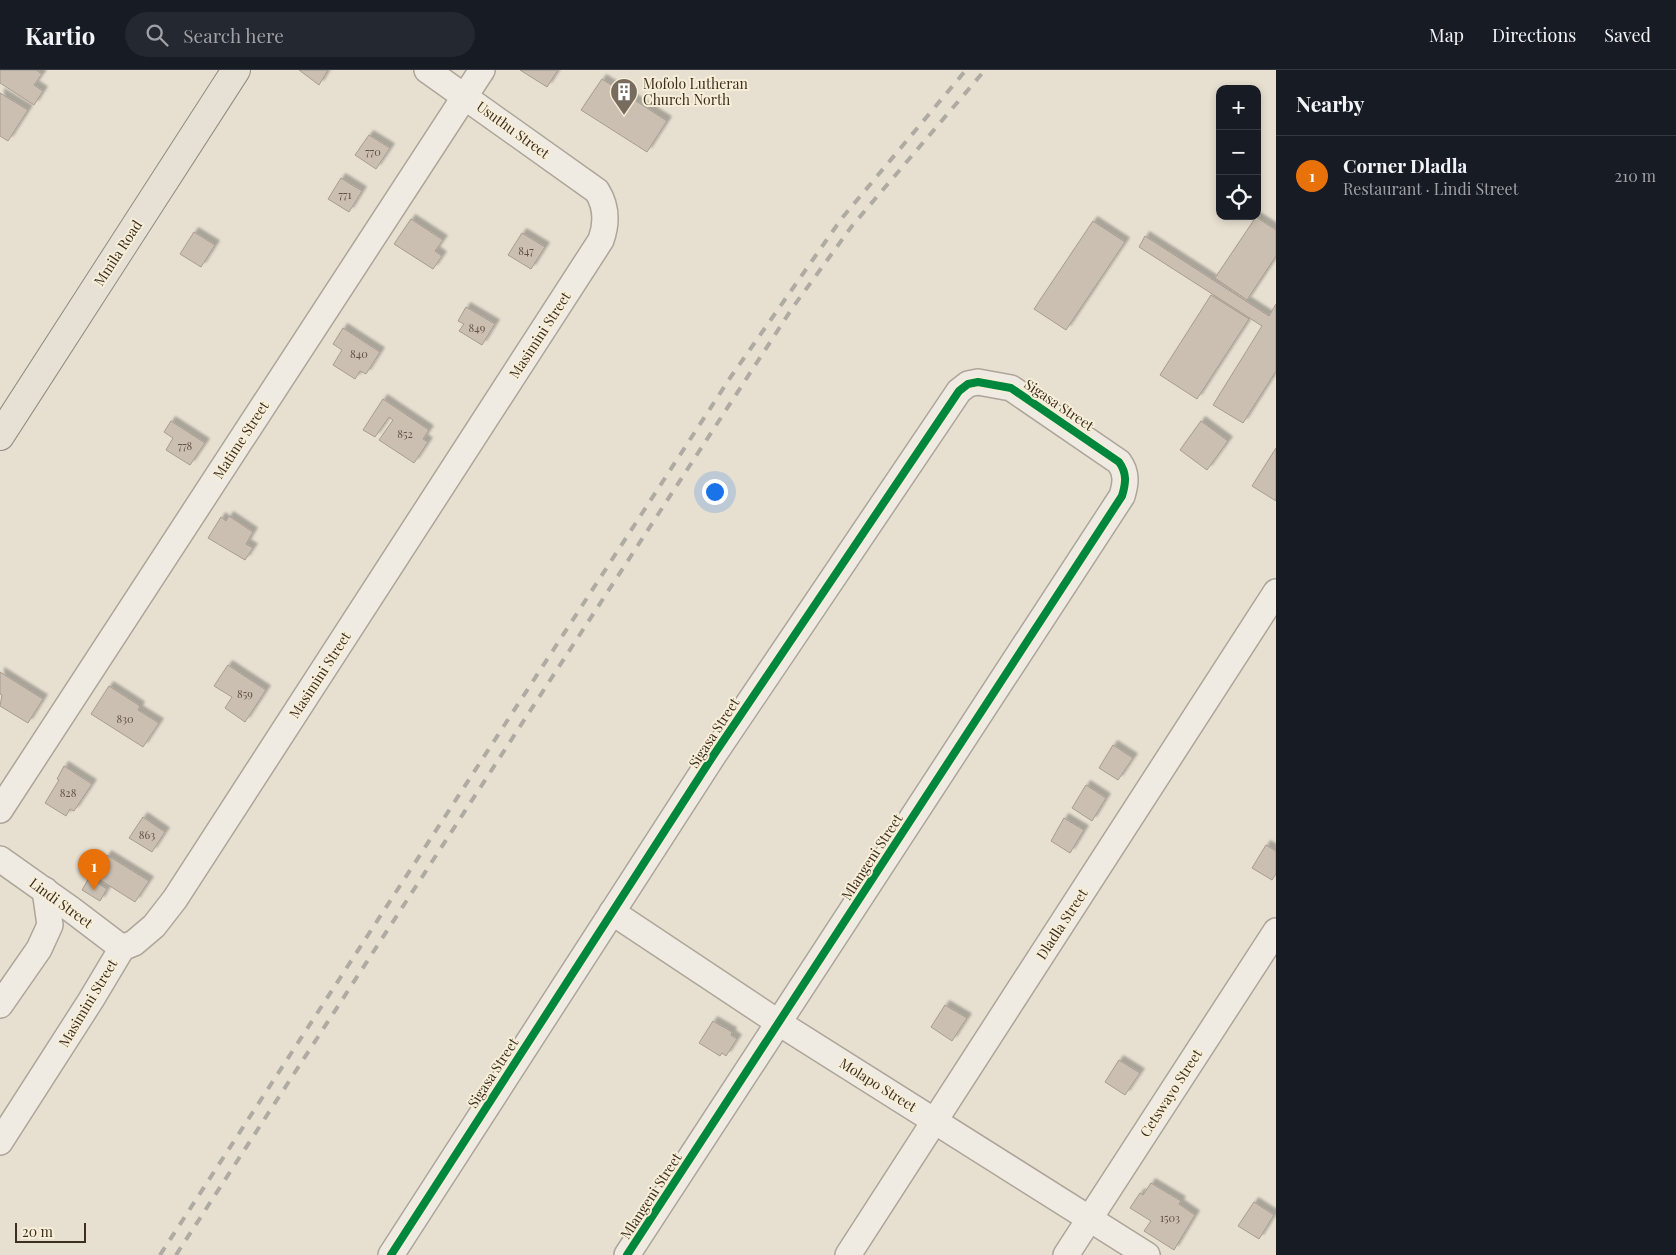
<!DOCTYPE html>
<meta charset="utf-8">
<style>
:root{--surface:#171b24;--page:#242831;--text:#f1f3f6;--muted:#9ea1a6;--line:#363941;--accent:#0f766e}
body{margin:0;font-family:"Playfair Display",serif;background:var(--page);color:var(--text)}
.controls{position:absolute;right:15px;top:15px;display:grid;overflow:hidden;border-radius:10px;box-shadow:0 2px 8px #0003}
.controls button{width:45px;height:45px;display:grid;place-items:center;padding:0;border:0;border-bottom:1px solid var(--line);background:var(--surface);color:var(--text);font:25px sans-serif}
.scale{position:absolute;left:15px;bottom:12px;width:71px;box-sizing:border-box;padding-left:5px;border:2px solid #3d2e20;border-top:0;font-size:14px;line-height:18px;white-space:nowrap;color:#3d2e20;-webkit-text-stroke:4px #f7eed8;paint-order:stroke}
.you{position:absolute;left:714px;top:421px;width:18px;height:18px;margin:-12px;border:4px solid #fff;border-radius:50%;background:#1a73e8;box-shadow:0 0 0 8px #1a73e833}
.badge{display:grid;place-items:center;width:32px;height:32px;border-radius:50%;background:var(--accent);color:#fff;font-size:16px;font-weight:700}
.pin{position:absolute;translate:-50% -41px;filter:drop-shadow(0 1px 2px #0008)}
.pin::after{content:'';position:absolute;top:26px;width:18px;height:15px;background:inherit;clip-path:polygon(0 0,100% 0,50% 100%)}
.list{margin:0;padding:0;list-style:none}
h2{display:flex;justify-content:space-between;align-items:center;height:65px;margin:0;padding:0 20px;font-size:21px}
h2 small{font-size:16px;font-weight:400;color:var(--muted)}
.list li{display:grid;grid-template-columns:32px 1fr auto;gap:15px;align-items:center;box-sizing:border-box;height:80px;padding:0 20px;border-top:1px solid var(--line)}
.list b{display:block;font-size:19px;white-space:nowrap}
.list p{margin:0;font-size:16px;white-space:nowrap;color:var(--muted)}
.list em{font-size:16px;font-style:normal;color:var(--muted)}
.icon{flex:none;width:28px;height:28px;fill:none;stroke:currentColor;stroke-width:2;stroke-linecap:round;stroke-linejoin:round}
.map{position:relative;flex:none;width:1276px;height:1185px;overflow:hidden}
header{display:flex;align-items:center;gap:30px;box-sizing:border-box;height:70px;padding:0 25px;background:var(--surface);border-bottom:1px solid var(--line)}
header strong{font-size:24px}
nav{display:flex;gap:28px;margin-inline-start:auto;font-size:18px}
.search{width:350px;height:45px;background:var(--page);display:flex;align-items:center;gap:12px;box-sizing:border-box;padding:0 18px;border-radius:28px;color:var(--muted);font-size:19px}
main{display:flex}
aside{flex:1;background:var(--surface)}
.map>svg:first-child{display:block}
.building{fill:#cbbfb2;stroke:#a89c90;filter:url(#shadow)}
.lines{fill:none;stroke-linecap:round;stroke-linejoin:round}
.minor-casing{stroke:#ada599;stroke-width:28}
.major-casing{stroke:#928b80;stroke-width:30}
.minor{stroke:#efebe3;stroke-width:25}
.major{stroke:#e6e1d4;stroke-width:28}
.rail{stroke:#afaaa2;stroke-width:4;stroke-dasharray:9 9;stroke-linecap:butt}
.cycleway-casing{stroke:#f7eed8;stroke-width:11}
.cycleway{stroke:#00873e;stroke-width:8}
.labels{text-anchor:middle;stroke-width:4;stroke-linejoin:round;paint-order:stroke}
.number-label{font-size:11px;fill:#605244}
.poi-label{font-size:14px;fill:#3d2e20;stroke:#f7eed8;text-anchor:start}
.street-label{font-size:14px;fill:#3d2e20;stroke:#f7eed8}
</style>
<header>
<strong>Kartio</strong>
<div class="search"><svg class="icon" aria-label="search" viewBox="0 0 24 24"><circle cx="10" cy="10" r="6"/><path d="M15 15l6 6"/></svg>Search here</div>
<nav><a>Map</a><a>Directions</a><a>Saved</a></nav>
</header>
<main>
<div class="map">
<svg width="1276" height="1185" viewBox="0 0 1276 1185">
<defs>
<filter id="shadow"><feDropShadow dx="4.5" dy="-4.5" stdDeviation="1" flood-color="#0004"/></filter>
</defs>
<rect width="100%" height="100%" fill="#e7e0d1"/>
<!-- building -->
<g class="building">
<polygon points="0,0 36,0 42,4 34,15 43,21 34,35 0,13"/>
<polygon points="299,0 328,0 319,15"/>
<polygon points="520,0 558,0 547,17"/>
<polygon points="602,9 667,51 647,82 581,40"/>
<polygon points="0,23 28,40 8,71 0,66"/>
<polygon points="369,65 390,78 376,99 355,85"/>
<polygon points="341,108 362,121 349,142 328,129"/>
<polygon points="1256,147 1276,160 1276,186 1247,230 1215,208"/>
<polygon points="411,149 443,170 435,181 442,186 433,199 394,174"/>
<polygon points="1093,151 1125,172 1066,260 1034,239"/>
<polygon points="194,162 215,175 201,197 180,184"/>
<polygon points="522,163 545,177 531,199 508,185"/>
<polygon points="1145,166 1269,246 1276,234 1276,301 1243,353 1213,335 1262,256 1139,177"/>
<polygon points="1211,225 1249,249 1197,329 1160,305"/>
<polygon points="466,237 495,254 482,275 459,261 464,254 458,251"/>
<polygon points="343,258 380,282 366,304 360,301 355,309 333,295 342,280 333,274"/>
<polygon points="383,329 429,360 423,369 428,372 414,393 379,370 393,350 389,347 375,367 363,360"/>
<polygon points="171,351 205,373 190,395 166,380 173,368 164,362"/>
<polygon points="1201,351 1228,371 1207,400 1180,380"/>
<polygon points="1276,378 1276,431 1252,416"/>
<polygon points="229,446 253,462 246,474 253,478 245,490 208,468 221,447 226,451"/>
<polygon points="228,595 266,620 245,652 225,638 232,627 214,616"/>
<polygon points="0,602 43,629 28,653 0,636 2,625 0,624"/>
<polygon points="109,616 140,636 138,640 159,653 143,677 91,644"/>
<polygon points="1113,675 1133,688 1118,710 1099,698"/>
<polygon points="64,696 92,714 74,741 70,739 66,746 45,733 59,710 57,709"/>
<polygon points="1086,715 1106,728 1092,751 1072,738"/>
<polygon points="143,747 165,762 152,782 129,768"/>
<polygon points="1064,748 1084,760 1070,783 1051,771"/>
<polygon points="1266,775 1276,781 1276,804 1272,810 1252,798"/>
<polygon points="107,785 149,811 135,832 94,806"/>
<polygon points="89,808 107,819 100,831 82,820"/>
<polygon points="945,935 967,948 952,971 931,957"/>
<polygon points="713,951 732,962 731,965 737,969 726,986 722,983 720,986 699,973"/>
<polygon points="1119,990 1140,1003 1125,1025 1105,1012"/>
<polygon points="1151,1113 1181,1131 1179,1134 1195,1145 1174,1180 1144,1161 1151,1151 1130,1138 1140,1123 1143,1125"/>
<polygon points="1254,1132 1274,1145 1259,1169 1238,1156"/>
</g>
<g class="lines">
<defs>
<g id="minor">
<polyline points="0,740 482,0"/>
<polyline points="0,789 72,840 122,878"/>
<polyline points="612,842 779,953 1147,1185"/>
<polyline points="0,935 39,879 50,855 45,820"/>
<path d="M0 1072 91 930 122 878 134 873 154 856 175 829 601 170C607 153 607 137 597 121L427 0"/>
<path d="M391 1185 713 686 959 321 968 314 978 312 1011 318 1119 392C1127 403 1126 413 1122 426L627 1185"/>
<polyline points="848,1185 1276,522"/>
<polyline points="1066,1185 1276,861"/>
</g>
<polyline id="major" points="0,366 236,0"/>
</defs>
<!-- minor casing -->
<use href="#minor" class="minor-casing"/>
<!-- major casing -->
<use href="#major" class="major-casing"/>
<!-- minor -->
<use href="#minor" class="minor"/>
<!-- major -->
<use href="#major" class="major"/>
<!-- rail -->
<g class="rail">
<polyline points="160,1185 730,308 842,148 966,0"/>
<polyline points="176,1185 793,237 852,156 985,0"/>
</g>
<defs>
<path id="cycleway" d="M391 1185 713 686 959 321 968 314 978 312 1011 318 1119 392C1127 403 1126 413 1122 426L627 1185"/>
</defs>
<!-- cycleway casing -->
<use href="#cycleway" class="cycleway-casing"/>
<!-- cycleway -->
<use href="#cycleway" class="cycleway"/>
</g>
<!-- icons -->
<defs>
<symbol id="building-pin" viewBox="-11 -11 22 30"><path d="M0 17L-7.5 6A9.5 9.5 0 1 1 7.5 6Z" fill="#786c5e" stroke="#f7eed8"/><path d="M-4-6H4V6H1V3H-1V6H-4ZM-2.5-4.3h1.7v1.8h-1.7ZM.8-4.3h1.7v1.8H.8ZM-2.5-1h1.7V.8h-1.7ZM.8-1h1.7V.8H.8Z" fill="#fff"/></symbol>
</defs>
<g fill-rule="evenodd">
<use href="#building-pin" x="608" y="6" width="32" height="43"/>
</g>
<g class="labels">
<!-- number labels -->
<g class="number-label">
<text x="373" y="86">770</text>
<text x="345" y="129">771</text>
<text x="526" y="185">847</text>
<text x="477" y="262">849</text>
<text x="359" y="288">840</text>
<text x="405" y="368">852</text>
<text x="185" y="380">778</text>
<text x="245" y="628">859</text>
<text x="125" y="653">830</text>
<text x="68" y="727">828</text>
<text x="147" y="769">863</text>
<text x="1170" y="1152">1503</text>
</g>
<!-- poi labels -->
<g class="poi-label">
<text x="643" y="19">Mofolo Lutheran<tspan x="643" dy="16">Church North</tspan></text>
</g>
<!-- street labels -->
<g class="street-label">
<text transform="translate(513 60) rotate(36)" y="5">Usuthu Street</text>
<text transform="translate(118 183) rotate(-57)" y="5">Mmila Road</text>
<text transform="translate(540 265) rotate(-57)" y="5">Masimini Street</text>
<text transform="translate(1059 335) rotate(34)" y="5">Sigasa Street</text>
<text transform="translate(241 370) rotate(-57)" y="5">Matime Street</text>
<text transform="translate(320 605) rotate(-57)" y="5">Masimini Street</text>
<text transform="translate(714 663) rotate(-57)" y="5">Sigasa Street</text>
<text transform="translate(872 787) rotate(-57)" y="5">Mlangeni Street</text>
<text transform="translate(61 833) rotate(36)" y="5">Lindi Street</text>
<text transform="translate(1062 854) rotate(-57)" y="5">Dladla Street</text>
<text transform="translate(88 933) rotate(-59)" y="5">Masimini Street</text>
<text transform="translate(493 1003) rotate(-57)" y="5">Sigasa Street</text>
<text transform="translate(878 1015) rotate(32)" y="5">Molapo Street</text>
<text transform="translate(1171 1023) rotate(-57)" y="5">Cetswayo Street</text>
<text transform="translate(651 1126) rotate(-57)" y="5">Mlangeni Street</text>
</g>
</g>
</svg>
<div class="controls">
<button>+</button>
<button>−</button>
<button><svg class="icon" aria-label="locate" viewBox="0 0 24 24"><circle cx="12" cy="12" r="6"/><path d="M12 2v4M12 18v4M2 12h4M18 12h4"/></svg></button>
</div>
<div class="scale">20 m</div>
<div class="you"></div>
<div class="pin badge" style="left:94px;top:820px;background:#e8710a">1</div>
</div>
<aside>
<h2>Nearby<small></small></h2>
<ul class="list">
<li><span class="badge" style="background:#e8710a">1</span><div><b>Corner Dladla</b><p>Restaurant · Lindi Street</p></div><em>210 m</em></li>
</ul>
</aside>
</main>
